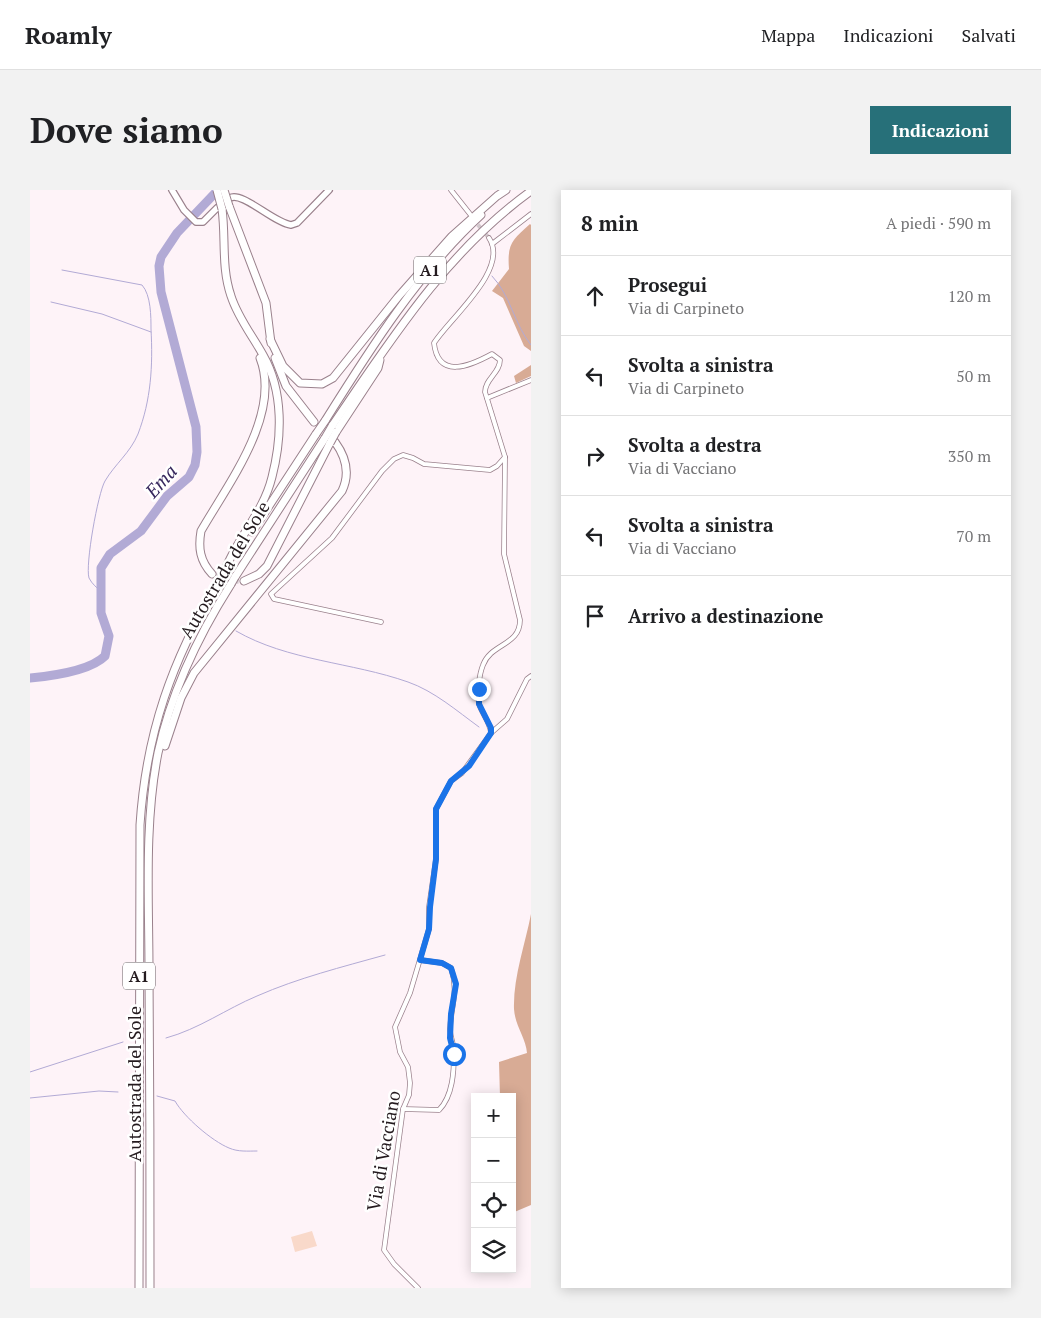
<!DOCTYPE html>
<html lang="it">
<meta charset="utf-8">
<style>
:root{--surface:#fff;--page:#f2f2f2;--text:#202124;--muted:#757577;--line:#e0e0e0;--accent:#277079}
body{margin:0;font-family:"PT Serif",serif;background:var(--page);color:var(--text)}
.controls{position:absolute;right:15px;bottom:15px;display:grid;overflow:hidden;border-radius:0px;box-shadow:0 2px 12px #0003}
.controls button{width:45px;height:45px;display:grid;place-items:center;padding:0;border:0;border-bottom:1px solid var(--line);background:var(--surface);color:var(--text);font:25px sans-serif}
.stop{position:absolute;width:15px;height:15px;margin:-11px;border:4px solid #1a73e8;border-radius:50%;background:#fff}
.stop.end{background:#1a73e8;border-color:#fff;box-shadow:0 1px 5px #0008}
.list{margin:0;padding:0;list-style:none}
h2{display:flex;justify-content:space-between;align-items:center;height:65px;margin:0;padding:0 20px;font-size:21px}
h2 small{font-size:16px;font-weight:400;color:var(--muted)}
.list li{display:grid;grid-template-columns:32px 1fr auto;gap:15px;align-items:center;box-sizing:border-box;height:80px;padding:0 20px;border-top:1px solid var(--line)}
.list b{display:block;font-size:19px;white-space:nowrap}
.list p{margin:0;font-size:16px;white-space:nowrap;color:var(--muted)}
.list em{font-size:16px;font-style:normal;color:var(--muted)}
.icon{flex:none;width:28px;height:28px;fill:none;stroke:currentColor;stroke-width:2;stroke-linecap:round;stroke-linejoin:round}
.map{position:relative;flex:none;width:501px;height:1098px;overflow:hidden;border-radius:0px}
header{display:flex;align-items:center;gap:30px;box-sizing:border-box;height:70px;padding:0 25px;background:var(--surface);border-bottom:1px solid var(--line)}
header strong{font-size:24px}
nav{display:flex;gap:28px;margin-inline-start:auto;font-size:18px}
.intro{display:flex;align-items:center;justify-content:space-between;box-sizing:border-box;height:120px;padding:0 30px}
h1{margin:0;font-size:35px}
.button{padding:12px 22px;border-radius:0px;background:var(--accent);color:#fff;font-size:18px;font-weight:700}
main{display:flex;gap:30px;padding:0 30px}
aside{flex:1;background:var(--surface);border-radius:0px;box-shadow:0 2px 12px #0003}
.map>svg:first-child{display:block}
.green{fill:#f9d9ca}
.forest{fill:#d8ab95}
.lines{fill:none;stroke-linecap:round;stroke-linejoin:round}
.stream{stroke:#b2aad5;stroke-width:1}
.river{stroke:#b2aad5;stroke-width:9}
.street-tunnel{stroke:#d2c8cd;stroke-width:4;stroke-dasharray:4 2;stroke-linecap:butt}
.highway-tunnel{stroke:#d2c8cd;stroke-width:7;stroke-dasharray:7 3.5;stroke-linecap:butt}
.street-casing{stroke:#9a818c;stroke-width:5.5}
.secondary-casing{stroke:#9a818c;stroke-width:8}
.highway-casing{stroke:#9a818c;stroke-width:9}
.street{stroke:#fff;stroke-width:4}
.secondary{stroke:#fff;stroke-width:5.5}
.highway{stroke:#fff;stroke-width:7}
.highway-bridge-casing{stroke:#9a818c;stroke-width:9;stroke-linecap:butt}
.highway-bridge{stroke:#fff;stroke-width:7}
.route{stroke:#1a73e8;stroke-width:6}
.labels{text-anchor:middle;stroke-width:5;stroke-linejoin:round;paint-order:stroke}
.shield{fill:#fff;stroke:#665f62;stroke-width:1}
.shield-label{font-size:16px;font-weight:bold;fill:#241b1f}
.street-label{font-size:18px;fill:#241b1f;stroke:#fff}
.water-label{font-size:19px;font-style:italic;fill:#36275d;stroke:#fff}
</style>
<header>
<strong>Roamly</strong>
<nav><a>Mappa</a><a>Indicazioni</a><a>Salvati</a></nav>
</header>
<div class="intro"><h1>Dove siamo</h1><a class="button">Indicazioni</a></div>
<main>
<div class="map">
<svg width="501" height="1098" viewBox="0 0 501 1098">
<rect width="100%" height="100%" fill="#fef3f8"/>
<!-- green -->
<polygon class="green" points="282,1041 287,1056 265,1062 261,1047"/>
<!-- forest -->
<g class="forest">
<path d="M500 34 501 35V161L494 156 473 108 462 101 479 79C477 54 482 50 500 34Z"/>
<polygon points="501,175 501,186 486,193 484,186"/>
<path d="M501 724V1015L482 1023V907H470L469 872 497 863C496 848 485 836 484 819 483 788 495 755 501 724Z"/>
</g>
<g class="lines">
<!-- stream -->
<g class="stream">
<path d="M32 80 112 95C121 105 121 127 121 139 123 176 121 210 108 244 100 263 85 274 75 291 68 303 55 375 59 388 62 394 67 398 72 402"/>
<path d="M462 86C481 106 484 134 501 155"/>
<polyline points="21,112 72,124 121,142"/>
<path d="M206 441C258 471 321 472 378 492 404 501 427 521 449 537"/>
<path d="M136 848C169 839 196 819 227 806 268 788 312 777 355 765"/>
<polyline points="0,882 93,852"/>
<path d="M127 906 145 911C154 927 182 951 199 958 208 962 218 961 227 961"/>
<polyline points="0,908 69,901 88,902"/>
</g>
<!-- river -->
<path class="river" d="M0 488C21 486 60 481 75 466L79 446 71 423V378L80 364 111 341 137 306 159 287 165 275 167 262 166 237 131 102 129 76 131 67 147 43 188 0"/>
<!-- street-tunnel -->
<polyline class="street-tunnel" points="444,30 459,48"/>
<!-- highway-tunnel -->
<polyline class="highway-tunnel" points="182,384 189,388 214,391"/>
<defs>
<g id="street">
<polyline points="421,0 440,24"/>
<path d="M459 48C480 79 420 128 404 153 408 190 440 176 462 164L470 170C470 183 455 189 455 202L475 267 474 364 490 430C490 456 461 453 453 475 449 485 447 503 449 514 452 524 460 532 461 543"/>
<polyline points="462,54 501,24"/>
<polyline points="457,208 501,190"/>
<polyline points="351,432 244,409 241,404 302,348 352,281 364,269 373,265 383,268 394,274 460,280 467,276 475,267"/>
<path d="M373 919 409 920C423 906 424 881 424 862 424 854 420 847 420 839 421 815 429 802 421 778L412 773 390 770"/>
<polyline points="388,1098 364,1074 354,1060 373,919 379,905 380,893 378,877 370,862 365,837 380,803 399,739 399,717 406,669 406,619 421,591 432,583 461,543 477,529 497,489 501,486"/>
</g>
<g id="secondary">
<polyline points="142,0 154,20 166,32 173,32 187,18"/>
<path d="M200 8C212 1 244 33 261 35L267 33 299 0"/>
</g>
<g id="highway">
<polyline points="199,16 236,113 241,153"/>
<path d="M192 19C196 48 191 77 201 106 208 128 222 145 233 165 254 202 252 248 242 287 233 324 205 350 193 385"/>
<polyline points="240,149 253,176 270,193 292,194 303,188 368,107 422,46 467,6 476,0"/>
<polyline points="245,168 256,196 284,232"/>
<path d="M295 231C340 159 388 83 451 25"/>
<path d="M302 236C360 151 416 62 501 1"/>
<polyline points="306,242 348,178 350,170"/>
<polyline points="222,342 286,244"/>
<path d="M182 384C170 371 168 358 171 341 198 294 252 224 230 168"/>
<polyline points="205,387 295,248"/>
<polyline points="214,391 229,384 237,376 300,253"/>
<path d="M135 556 151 508 164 483 312 301C320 284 316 267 305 252"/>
<path d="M109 1098 110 635C116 543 142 470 189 391"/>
<path d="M120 1098C120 992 120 887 119 781 119 710 114 634 128 563 141 503 168 446 201 394"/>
</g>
</defs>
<!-- street casing -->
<use href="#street" class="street-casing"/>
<!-- secondary casing -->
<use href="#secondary" class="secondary-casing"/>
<!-- highway casing -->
<use href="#highway" class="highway-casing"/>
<!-- street -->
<use href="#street" class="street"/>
<!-- secondary -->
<use href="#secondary" class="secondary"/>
<!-- highway -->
<use href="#highway" class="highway"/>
<defs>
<g id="highway-bridge">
<polyline points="187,0 192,19"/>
<polyline points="194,0 199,16"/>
<polyline points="286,244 295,231"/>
<polyline points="295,248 302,236"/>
<polyline points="300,253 306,242"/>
<polyline points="189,391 193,385"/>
<polyline points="201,394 205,387"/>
</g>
</defs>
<!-- highway-bridge casing -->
<use href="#highway-bridge" class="highway-bridge-casing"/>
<!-- highway-bridge -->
<use href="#highway-bridge" class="highway-bridge"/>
</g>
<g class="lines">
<!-- route -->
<polyline class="route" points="424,864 420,848 421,824 426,794 421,778 412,773 390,770 399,739 400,717 406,669 406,619 421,591 439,576 461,543 461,538 449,514 449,499"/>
</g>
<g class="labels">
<!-- shield labels -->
<g class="shield">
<rect x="384" y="66.5" width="32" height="27" rx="4"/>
<rect x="93" y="772.5" width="32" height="27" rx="4"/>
</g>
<g class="shield-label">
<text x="400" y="86">A1</text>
<text x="109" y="792">A1</text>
</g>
<!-- street labels -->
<g class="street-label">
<text transform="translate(195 380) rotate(-59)" y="6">Autostrada del Sole</text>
<text transform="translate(105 894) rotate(-90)" y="6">Autostrada del Sole</text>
<text transform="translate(354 961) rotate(-80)" y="6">Via di Vacciano</text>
</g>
<!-- water labels -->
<g class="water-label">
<text transform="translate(131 291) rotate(-48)" y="7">Ema</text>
</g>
</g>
</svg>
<div class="controls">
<button>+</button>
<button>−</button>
<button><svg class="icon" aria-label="locate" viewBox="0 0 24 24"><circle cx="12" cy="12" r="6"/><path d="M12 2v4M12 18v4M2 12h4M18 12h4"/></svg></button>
<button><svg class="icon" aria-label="layers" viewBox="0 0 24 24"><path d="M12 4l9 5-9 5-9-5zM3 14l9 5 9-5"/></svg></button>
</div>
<div class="stop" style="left:424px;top:864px"></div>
<div class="stop end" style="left:449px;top:499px"></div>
</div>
<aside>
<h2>8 min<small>A piedi · 590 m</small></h2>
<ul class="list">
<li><svg class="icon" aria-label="ahead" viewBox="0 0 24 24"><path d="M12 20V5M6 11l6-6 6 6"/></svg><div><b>Prosegui</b><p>Via di Carpineto</p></div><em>120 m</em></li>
<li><svg class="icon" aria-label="left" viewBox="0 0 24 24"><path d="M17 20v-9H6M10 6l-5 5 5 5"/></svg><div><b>Svolta a sinistra</b><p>Via di Carpineto</p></div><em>50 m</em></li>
<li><svg class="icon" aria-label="right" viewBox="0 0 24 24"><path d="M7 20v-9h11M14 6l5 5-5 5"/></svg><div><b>Svolta a destra</b><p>Via di Vacciano</p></div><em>350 m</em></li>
<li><svg class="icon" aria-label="left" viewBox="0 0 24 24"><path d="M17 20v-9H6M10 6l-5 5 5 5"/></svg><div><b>Svolta a sinistra</b><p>Via di Vacciano</p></div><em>70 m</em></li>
<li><svg class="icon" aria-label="arrive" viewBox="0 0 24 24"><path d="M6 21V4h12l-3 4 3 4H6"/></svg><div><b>Arrivo a destinazione</b></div></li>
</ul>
</aside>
</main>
